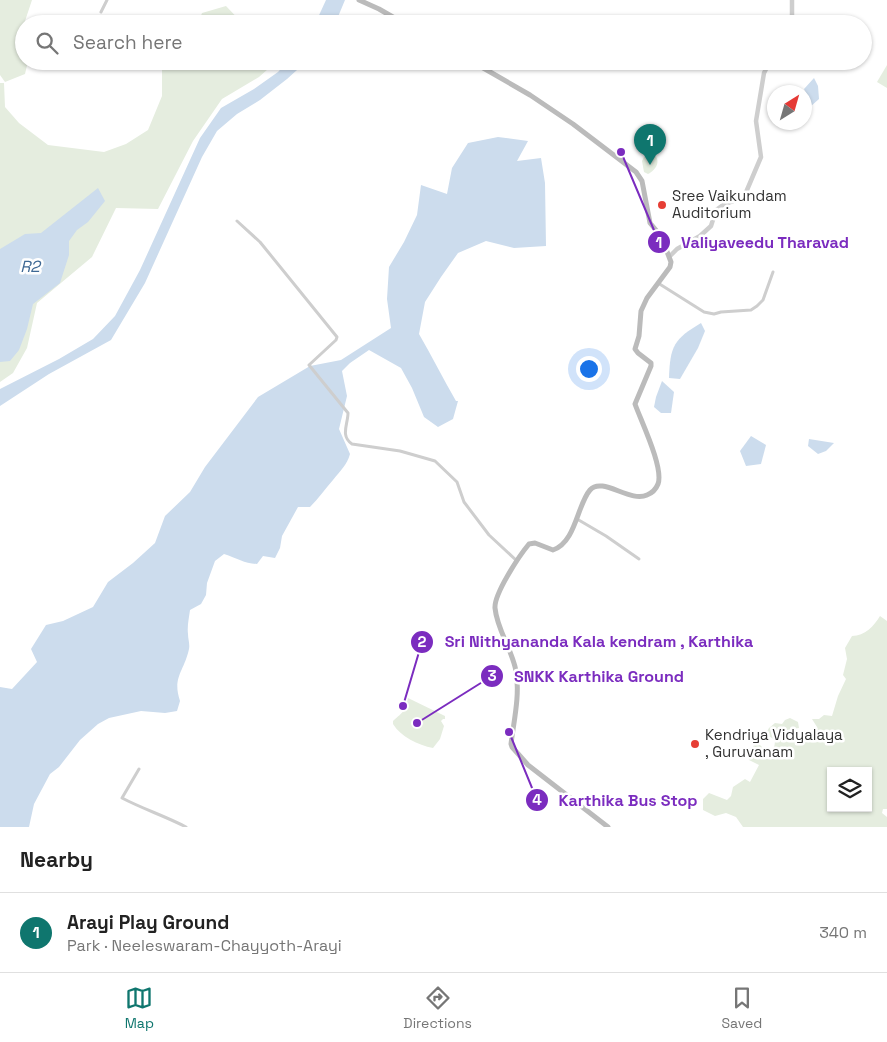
<!DOCTYPE html>
<meta charset="utf-8">
<style>
:root{--surface:#fff;--page:#f2f2f2;--text:#222;--muted:#767676;--line:#e0e0e0;--accent:#0f766e}
body{margin:0;font-family:"Space Grotesk",sans-serif;background:var(--page);color:var(--text)}
.controls{position:absolute;right:15px;bottom:15px;display:grid;overflow:hidden;border-radius:0px;box-shadow:0 1px 4px #0004}
.controls button{width:45px;height:45px;display:grid;place-items:center;padding:0;border:0;border-bottom:1px solid var(--line);background:var(--surface);color:var(--text);font:25px sans-serif}
.compass{position:absolute;left:767px;top:85px;width:45px;height:45px;border-radius:50%;background:var(--surface);box-shadow:0 1px 4px #0004;rotate:37deg}
.you{position:absolute;left:588px;top:368px;width:18px;height:18px;margin:-12px;border:4px solid #fff;border-radius:50%;background:#1a73e8;box-shadow:0 0 0 8px #1a73e833}
.badge{display:grid;place-items:center;width:32px;height:32px;border-radius:50%;background:var(--accent);color:#fff;font-size:16px;font-weight:700}
.pin{position:absolute;translate:-50% -41px;filter:drop-shadow(0 1px 2px #0008)}
.pin::after{content:'';position:absolute;top:26px;width:18px;height:15px;background:inherit;clip-path:polygon(0 0,100% 0,50% 100%)}
.list{margin:0;padding:0;list-style:none}
h2{display:flex;justify-content:space-between;align-items:center;height:65px;margin:0;padding:0 20px;font-size:21px}
h2 small{font-size:16px;font-weight:400;color:var(--muted)}
.list li{display:grid;grid-template-columns:32px 1fr auto;gap:15px;align-items:center;box-sizing:border-box;height:80px;padding:0 20px;border-top:1px solid var(--line)}
.list b{display:block;font-size:19px;white-space:nowrap}
.list p{margin:0;font-size:16px;white-space:nowrap;color:var(--muted)}
.list em{font-size:16px;font-style:normal;color:var(--muted)}
.icon{flex:none;width:28px;height:28px;fill:none;stroke:currentColor;stroke-width:2;stroke-linecap:round;stroke-linejoin:round}
.map{position:relative;flex:none;width:887px;height:827px;overflow:hidden}
.search{position:absolute;background:var(--surface);box-shadow:0 1px 4px #0004;left:15px;right:15px;top:15px;height:55px;display:flex;align-items:center;gap:12px;box-sizing:border-box;padding:0 18px;border-radius:28px;color:var(--muted);font-size:19px}
.sheet{height:145px;background:var(--surface)}
nav{display:flex;justify-content:space-around;align-items:center;box-sizing:border-box;height:70px;border-top:1px solid var(--line);background:var(--surface);font-size:14px;color:var(--muted)}
nav a{display:grid;justify-items:center;gap:2px}
nav .on{color:var(--accent)}
.map>svg:first-child{display:block}
.green{fill:#e5eddf;fill-rule:evenodd}
.water{fill:#ccdced}
.lines{fill:none;stroke-linecap:round;stroke-linejoin:round}
.minor{stroke:#cecece;stroke-width:3}
.tertiary{stroke:#cecece;stroke-width:4.5}
.secondary{stroke:#bbb;stroke-width:5}
.poi-dot{fill:#e63e35;stroke:#fff;stroke-width:2}
.labels{text-anchor:middle;stroke-width:5;stroke-linejoin:round;paint-order:stroke}
.poi-label{font-size:15px;fill:#313131;stroke:#fff;text-anchor:start}
.water-label{font-size:16px;font-style:italic;fill:#3e6894;stroke:#fff}
.leader{fill:none;stroke:#7b2cbf;stroke-width:2}
.callout-dot{fill:#7b2cbf;stroke:#fff;stroke-width:2}
.mark-label{font-size:15px;text-anchor:middle;font-weight:bold;fill:#fff}
.callout-label{font-size:16px;text-anchor:middle;font-weight:bold;fill:#7b2cbf;stroke:#fff;stroke-width:5;stroke-linejoin:round;paint-order:stroke}
</style>
<div class="map">
<svg width="887" height="827" viewBox="0 0 887 827">
<rect width="100%" height="100%" fill="#fff"/>
<!-- green -->
<g class="green">
<polygon points="0,0 32,0 24,24 24,61 28,61 25,74 5,82 0,75"/>
<polygon points="226,6 243,24 198,24 202,13"/>
<polygon points="162,61 277,61 259,77 222,99 193,141 158,209 116,208 92,257 37,303 27,348 13,373 0,382 0,83 4,83 5,107 19,123 48,145 104,152 126,144 148,130 162,96"/>
<polygon points="887,65 887,88 877,82"/>
<path d="M653 154C662 160 656 170 648 174L644 172 642 161 644 157Z"/>
<path d="M880 616 887 621V809H883L882 813 887 817V827H743L736 817 726 813 715 816 703 810V799L709 793 727 800 731 796 733 787 745 779 750 782 759 765 749 760C748 754 753 745 757 742L762 747 760 754 761 756 768 758C773 754 775 746 775 740L767 735 766 733 769 728 775 723 782 724 785 720 790 718 798 722 799 728 792 729 788 735 790 738 798 742C802 741 816 730 817 727L812 719H819L824 715 832 716 838 696 846 679 843 675 847 659 845 648 852 636C865 636 874 626 880 616ZM831 771H868V808H831Z"/>
<path d="M408 698 445 716V719H443L441 721 444 726 440 739 433 748C418 745 401 737 393 724V721C404 711 405 712 408 698Z"/>
</g>
<!-- water -->
<g class="water">
<polygon points="326,0 345,0 335,24 315,24"/>
<polygon points="288,61 307,61 287,79 260,100 237,114 217,131 202,157 145,283 111,340 49,374 0,406 0,389 59,359 93,339 115,316 140,270 200,138 221,108 254,89 278,72"/>
<polygon points="814,78 818,86 819,99 810,107 810,101 804,89"/>
<path d="M498 137 528 141 517 161 541 158 545 183 546 246 514 248 486 241 458 253 441 277 425 302 419 334C432 356 443 379 456 401H458L453 419 438 427 424 417 412 388 401 368 369 350 350 363 342 371 347 396 339 429 350 454C347 465 340 471 333 480 325 489 319 498 310 507H298L282 536 280 548 275 558 263 556 257 564C245 564 237 558 224 554L215 561 207 583 206 595 201 604 190 610C189 618 187 626 188 634 188 639 190 644 189 649 184 672 172 677 180 701L177 711 165 713 141 711 109 718 98 724 80 740 59 767 50 774 34 804 29 827H0V687L12 689 37 662 31 649 46 625 63 621 93 607 108 582 133 563 155 543 165 516 190 492 205 467 258 397 310 366 341 360 391 328 387 299 389 267 404 242 417 215 421 185 447 194 452 168 468 143Z"/>
<polygon points="98,188 105,201 88,222 77,230 69,241 69,255 60,283 33,304 27,329 19,350 10,361 0,362 0,249 25,234 41,233"/>
<path d="M701 323 705 331 698 348 680 379 669 378C670 346 674 339 701 323Z"/>
<polygon points="662,381 674,392 671,413 661,413 654,407 656,397"/>
<polygon points="751,436 766,445 761,464 746,466 740,451"/>
<polygon points="809,439 834,443 826,451 818,454 808,446"/>
</g>
<g class="lines">
<!-- minor -->
<g class="minor">
<polyline points="101,12 107,0"/>
<polyline points="799,61 808,68"/>
<path d="M237 221 260 242 337 337 336 340 309 365 348 413C348 424 340 436 352 444L400 451 435 461 457 482 464 502 489 535 517 561"/>
<polyline points="658,283 704,312 714,314 721,312 751,310 757,306 763,300 773,272"/>
<polyline points="577,519 606,536 639,559"/>
<path d="M139 769 122 798C143 809 165 816 186 827"/>
</g>
<!-- tertiary -->
<g class="tertiary">
<polyline points="789,24 792,16 792,0"/>
<polyline points="670,256 677,249 700,236 711,226 716,210 723,205 744,197 761,157 756,121 764,73 770,61"/>
</g>
<!-- secondary -->
<g class="secondary">
<polyline points="359,0 379,9 405,24"/>
<path d="M471 61 530 95 573 124 636 172 642 181 650 223 661 236 671 262 670 267 647 298 641 311 639 336 635 349 638 353 651 363V366L635 404C641 421 664 468 658 484 656 489 652 493 647 495 630 503 602 476 590 490 577 505 576 542 553 550L535 543 529 544C519 556 494 594 495 608 497 630 512 649 516 671 520 695 514 720 511 744L512 747 528 765 608 827"/>
</g>
</g>
<!-- markers -->
<g class="poi-dot">
<circle cx="662" cy="205" r="5"/>
<circle cx="695" cy="744" r="5"/>
</g>
<g class="labels">
<!-- poi labels -->
<g class="poi-label">
<text x="672" y="201">Sree Vaikundam<tspan x="672" dy="17">Auditorium</tspan></text>
<text x="705" y="740">Kendriya Vidyalaya<tspan x="705" dy="17">, Guruvanam</tspan></text>
</g>
<!-- water labels -->
<g class="water-label">
<text x="30" y="272">R2</text>
</g>
</g>
<!-- callouts -->
<path class="leader" d="M621 152L659 242M403 706L422 642M417 723L492 676M509 732L537 800"/>
<g class="callout-dot">
<circle cx="621" cy="152" r="5"/>
<circle cx="403" cy="706" r="5"/>
<circle cx="417" cy="723" r="5"/>
<circle cx="509" cy="732" r="5"/>
<circle cx="659" cy="242" r="12"/>
<circle cx="422" cy="642" r="12"/>
<circle cx="492" cy="676" r="12"/>
<circle cx="537" cy="800" r="12"/>
</g>
<g class="mark-label">
<text x="659" y="248">1</text>
<text x="422" y="647">2</text>
<text x="492" y="681">3</text>
<text x="537" y="805">4</text>
</g>
<g class="callout-label">
<text x="765" y="248">Valiyaveedu Tharavad</text>
<text x="599" y="647">Sri Nithyananda Kala kendram , Karthika</text>
<text x="599" y="682">SNKK Karthika Ground</text>
<text x="628" y="806">Karthika Bus Stop</text>
</g>
</svg>
<div class="controls">
<button><svg class="icon" aria-label="layers" viewBox="0 0 24 24"><path d="M12 4l9 5-9 5-9-5zM3 14l9 5 9-5"/></svg></button>
</div>
<svg class="compass" viewBox="-18 -18 36 36"><path d="M0-13l5 13h-10z" fill="#e53935"/><path d="M0 13l5-13h-10z" fill="#767676"/></svg>
<div class="you"></div>
<div class="pin badge" style="left:650px;top:165px">1</div>
<div class="search"><svg class="icon" aria-label="search" viewBox="0 0 24 24"><circle cx="10" cy="10" r="6"/><path d="M15 15l6 6"/></svg>Search here</div>
</div>
<section class="sheet">
<h2>Nearby<small></small></h2>
<ul class="list">
<li><span class="badge">1</span><div><b>Arayi Play Ground</b><p>Park · Neeleswaram-Chayyoth-Arayi</p></div><em>340 m</em></li>
</ul>
</section>
<nav>
<a class="on"><svg class="icon" aria-label="map" viewBox="0 0 24 24"><path d="M3 6l6-2 6 2 6-2v14l-6 2-6-2-6 2zM9 4v14M15 6v14"/></svg>Map</a>
<a><svg class="icon" aria-label="directions" viewBox="0 0 24 24"><path d="M12 3l9 9-9 9-9-9zM9 14v-3h6M13 9l2 2-2 2"/></svg>Directions</a>
<a><svg class="icon" aria-label="saved" viewBox="0 0 24 24"><path d="M7 4h10v16l-5-4-5 4z"/></svg>Saved</a>
</nav>
